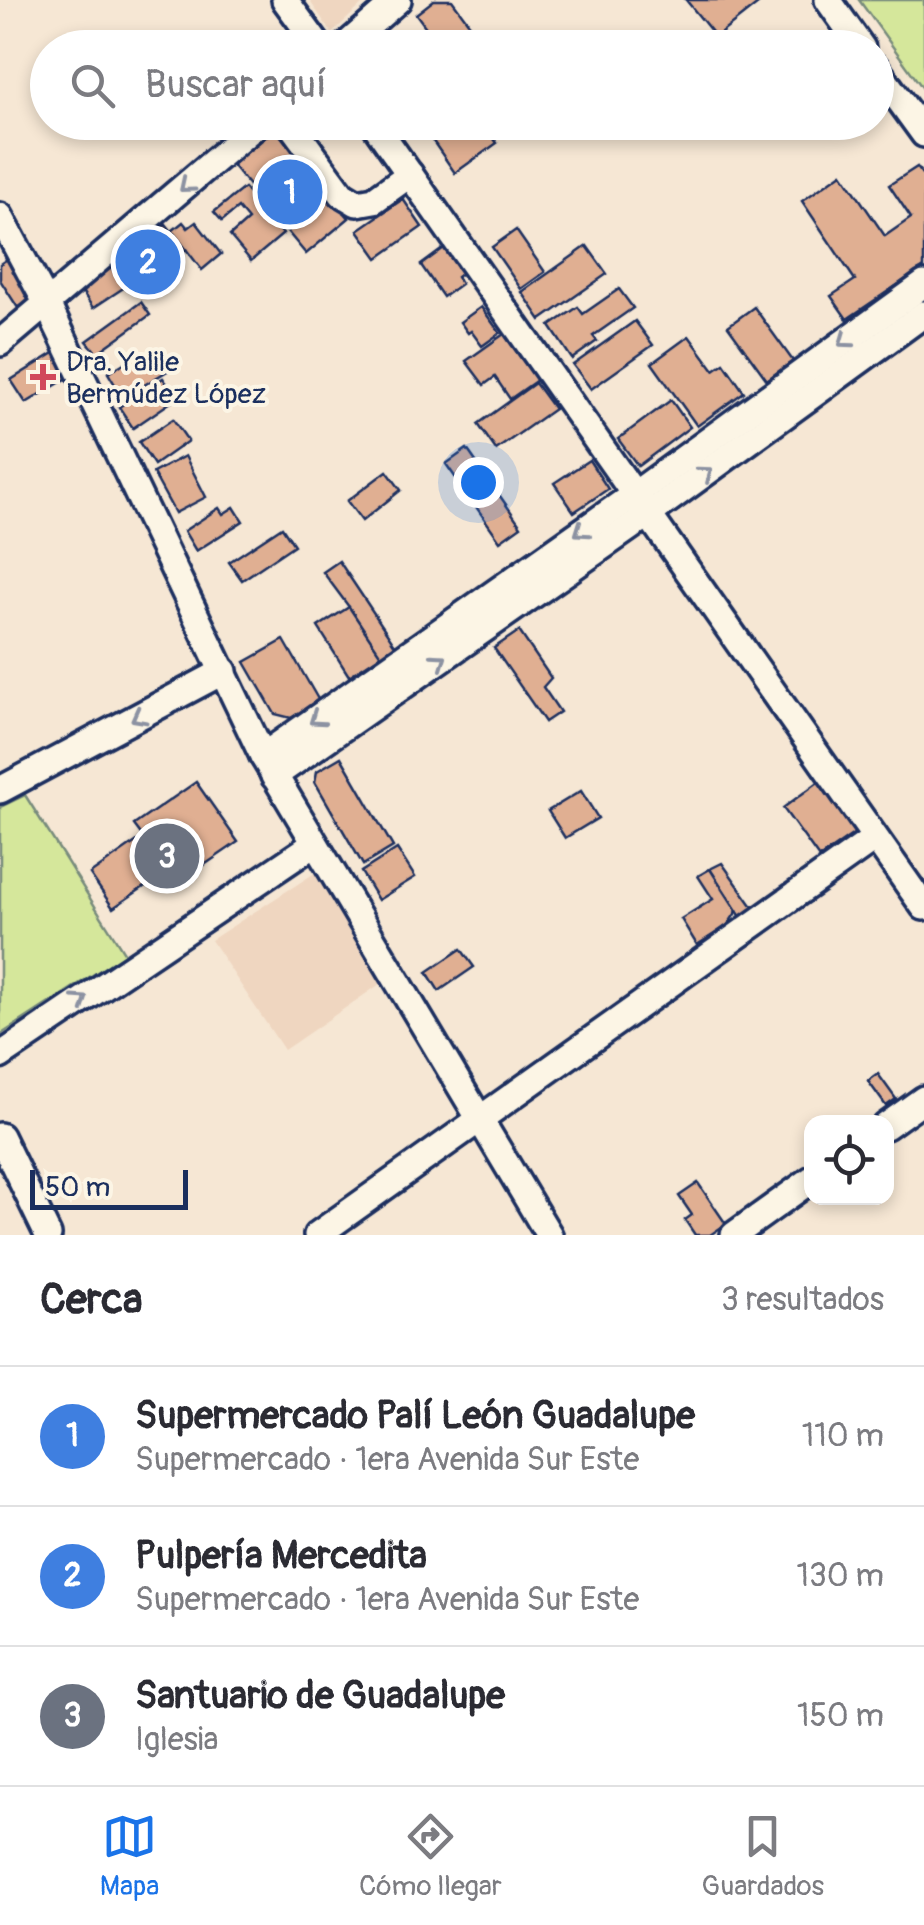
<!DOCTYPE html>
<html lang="es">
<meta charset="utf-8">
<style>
:root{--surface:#fff;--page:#f2f2f3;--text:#2b2b33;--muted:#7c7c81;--line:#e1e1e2;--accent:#1a73e8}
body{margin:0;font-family:Pangolin,sans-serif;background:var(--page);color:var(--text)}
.controls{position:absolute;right:30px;bottom:30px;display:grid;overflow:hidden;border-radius:20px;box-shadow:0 5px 15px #0003}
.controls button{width:90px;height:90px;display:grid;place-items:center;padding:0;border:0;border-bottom:2px solid var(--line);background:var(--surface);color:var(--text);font:50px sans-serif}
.scale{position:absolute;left:30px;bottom:25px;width:158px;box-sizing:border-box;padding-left:10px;border:5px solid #1b2f5e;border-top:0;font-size:28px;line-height:35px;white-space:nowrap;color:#1b2f5e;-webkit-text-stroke:8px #fcf5e5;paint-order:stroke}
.you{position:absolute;left:478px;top:482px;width:35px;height:35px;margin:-25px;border:8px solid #fff;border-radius:50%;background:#1a73e8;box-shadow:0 0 0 15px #1a73e833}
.badge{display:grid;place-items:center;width:65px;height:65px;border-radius:50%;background:var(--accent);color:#fff;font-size:32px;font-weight:700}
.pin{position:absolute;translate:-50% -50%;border:5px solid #fff;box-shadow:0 2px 10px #0006}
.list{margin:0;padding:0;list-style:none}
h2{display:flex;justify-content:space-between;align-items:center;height:130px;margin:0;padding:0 40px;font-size:42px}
h2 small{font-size:32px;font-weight:400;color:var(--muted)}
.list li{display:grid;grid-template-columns:65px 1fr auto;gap:30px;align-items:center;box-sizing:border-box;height:140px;padding:0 40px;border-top:2px solid var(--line)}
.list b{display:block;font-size:38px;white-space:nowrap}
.list p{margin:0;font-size:32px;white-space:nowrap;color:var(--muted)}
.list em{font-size:32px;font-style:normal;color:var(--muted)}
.icon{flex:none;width:55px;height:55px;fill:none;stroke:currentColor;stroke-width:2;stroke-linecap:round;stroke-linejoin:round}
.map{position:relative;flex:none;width:924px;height:1235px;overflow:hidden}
.search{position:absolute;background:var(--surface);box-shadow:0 5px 15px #0003;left:30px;right:30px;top:30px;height:110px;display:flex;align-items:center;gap:25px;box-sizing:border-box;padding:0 35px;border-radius:55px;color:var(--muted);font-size:38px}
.sheet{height:550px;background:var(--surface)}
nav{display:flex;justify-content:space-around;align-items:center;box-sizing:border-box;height:140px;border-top:2px solid var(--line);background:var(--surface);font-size:28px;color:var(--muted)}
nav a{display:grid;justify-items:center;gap:5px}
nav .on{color:var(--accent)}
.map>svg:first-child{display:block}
.built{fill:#efd6c0}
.green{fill:#d5e79b;stroke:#788b7c;stroke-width:2.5}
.building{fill:#e0af92;stroke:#1b2f5e;stroke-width:2.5}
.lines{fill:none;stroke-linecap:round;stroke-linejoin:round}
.minor-casing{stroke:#1b2f5e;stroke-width:32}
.minor{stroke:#fcf5e5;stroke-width:25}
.oneway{stroke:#8c92a2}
.poi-dot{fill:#d1495b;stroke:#fcf5e5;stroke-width:4}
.labels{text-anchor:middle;stroke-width:8;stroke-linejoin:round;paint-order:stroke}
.poi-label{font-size:28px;fill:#1b2f5e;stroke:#fcf5e5;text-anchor:start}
</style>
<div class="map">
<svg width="924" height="1235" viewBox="0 0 924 1235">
<rect width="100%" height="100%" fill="#f6e7d4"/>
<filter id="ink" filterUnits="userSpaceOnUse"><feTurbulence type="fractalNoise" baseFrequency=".01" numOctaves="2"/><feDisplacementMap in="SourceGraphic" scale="20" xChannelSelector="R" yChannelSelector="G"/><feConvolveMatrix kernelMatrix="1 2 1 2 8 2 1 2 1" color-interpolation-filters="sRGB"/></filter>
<g filter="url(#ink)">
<!-- built -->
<g class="built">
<polygon points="309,0 367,0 332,33"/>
<polygon points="321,869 383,982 284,1050 211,940"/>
</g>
<!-- green -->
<g class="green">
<polygon points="859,0 924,0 924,90"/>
<polygon points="25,795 125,954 0,1035 0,807"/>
</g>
<!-- building -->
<g class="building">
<polygon points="434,0 452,0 477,34 459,48 441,48 416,14"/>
<polygon points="686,0 763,0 716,37"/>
<polygon points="289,32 301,48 269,48"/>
<polygon points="444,122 482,122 497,143 455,173 428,134"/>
<polygon points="275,129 349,218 306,254 232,165"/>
<polygon points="917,167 924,177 924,267 847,319 831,296 855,280 802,201 842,173 885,236 911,218 889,185"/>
<polygon points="244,188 283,234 251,261 230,236 248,220 238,208 222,221 214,212"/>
<polygon points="403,199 422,227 378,258 358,230"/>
<polygon points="183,222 188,228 196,222 221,254 202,270 172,231"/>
<polygon points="166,224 186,249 169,262 150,237"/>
<polygon points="516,230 545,272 521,289 492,247"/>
<polygon points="140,242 166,274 155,282 130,250"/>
<polygon points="587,246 607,274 541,320 522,292"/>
<polygon points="444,248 462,273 457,277 461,284 443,297 421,265"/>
<polygon points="10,257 29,286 30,300 18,308 0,280 0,264"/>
<polygon points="110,265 125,287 93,308 79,287"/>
<polygon points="619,289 633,308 593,336 597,341 572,359 550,326 578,307 583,314"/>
<polygon points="141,302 150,315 97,353 87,341"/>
<polygon points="481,307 500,333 482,346 471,331 468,333 460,322"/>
<polygon points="754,307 793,361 767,380 728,326"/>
<polygon points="635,321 653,345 591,389 573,365"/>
<polygon points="504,334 537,380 510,399 495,377 484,385 466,361"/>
<polygon points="689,336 714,370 724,363 744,392 697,426 652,363"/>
<polygon points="59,350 74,374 26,403 11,380"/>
<polygon points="164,354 172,368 123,398 108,373 137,355 144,367"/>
<polygon points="163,378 177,398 133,428 119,407"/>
<polygon points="535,383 554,409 496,450 478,424"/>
<polygon points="671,400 690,427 638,466 618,439"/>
<polygon points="173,419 188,441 154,465 139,442"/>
<polygon points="467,449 521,526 500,541 446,464"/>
<polygon points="185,456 206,497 175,513 153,473"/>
<polygon points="589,460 608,489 574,512 554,483"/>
<polygon points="387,471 401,490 362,521 347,501"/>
<polygon points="234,507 243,521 196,551 184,531 219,508 223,514"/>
<polygon points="282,527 294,545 242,580 229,562"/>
<polygon points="339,561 397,648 382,659 349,607 323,572"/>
<polygon points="349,607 381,655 349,676 318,627"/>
<polygon points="519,631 551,678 543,687 560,712 545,722 494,648"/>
<polygon points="284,640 319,701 291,718 275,714 245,662"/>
<polygon points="341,757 393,847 363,865 315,782 317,771"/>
<polygon points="825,777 862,828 819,858 783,808"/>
<polygon points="196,782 238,842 178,883 169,870 113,908 90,874 143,837 134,825"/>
<polygon points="581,791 598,818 565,838 548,811"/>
<polygon points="397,849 415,877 378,900 361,872"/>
<polygon points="722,863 754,908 741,917 710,869"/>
<polygon points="710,869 737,911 727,926 697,945 681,919 713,899 698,876"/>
<polygon points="461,949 474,967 439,991 427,972"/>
<polygon points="878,1074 896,1099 886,1106 868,1081"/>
<polygon points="698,1183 726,1224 710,1235 695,1235 685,1220 692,1215 679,1196"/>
</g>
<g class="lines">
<defs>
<g id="minor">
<polyline points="285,0 320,48"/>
<polyline points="828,0 862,48"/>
<polyline points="343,48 398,0"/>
<polyline points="876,68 924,134"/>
<polyline points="289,122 342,194 357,203 374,200 410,174"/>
<polyline points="373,122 924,907"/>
<polyline points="0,216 47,304 263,756 549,1235"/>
<polyline points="0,343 260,122"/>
<polyline points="263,756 635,494 924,284"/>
<polyline points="274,776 649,514 924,314"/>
<polyline points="0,790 224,671"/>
<polyline points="0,1056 314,844"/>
<polyline points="886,1126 924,1099"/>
<polyline points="0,1136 48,1235"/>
<polyline points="317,1235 875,838"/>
<polyline points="734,1235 812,1179"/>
</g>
</defs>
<!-- minor casing -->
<use href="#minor" class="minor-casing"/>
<!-- minor -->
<use href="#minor" class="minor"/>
</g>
<!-- one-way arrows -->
<defs><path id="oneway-chevron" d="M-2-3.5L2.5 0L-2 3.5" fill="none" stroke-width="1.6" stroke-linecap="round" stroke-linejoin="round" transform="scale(2.5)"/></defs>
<g class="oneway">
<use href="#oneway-chevron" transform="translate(186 186) rotate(140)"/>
<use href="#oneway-chevron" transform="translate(845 341) rotate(144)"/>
<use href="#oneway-chevron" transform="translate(706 473) rotate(-36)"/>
<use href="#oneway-chevron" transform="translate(581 531) rotate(145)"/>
<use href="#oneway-chevron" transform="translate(440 660) rotate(-35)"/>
<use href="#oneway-chevron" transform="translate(138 717) rotate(152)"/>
<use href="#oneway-chevron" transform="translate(316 719) rotate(145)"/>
<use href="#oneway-chevron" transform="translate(81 1001) rotate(-34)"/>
</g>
</g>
<!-- markers -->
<path class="poi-dot" d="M38 362h10v10h10v10h-10v10h-10v-10h-10v-10h10z"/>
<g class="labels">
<!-- poi labels -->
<g class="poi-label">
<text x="66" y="371">Dra. Yalile<tspan x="66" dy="32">Bermúdez López</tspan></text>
</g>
</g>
</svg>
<div class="controls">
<button><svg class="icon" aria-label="locate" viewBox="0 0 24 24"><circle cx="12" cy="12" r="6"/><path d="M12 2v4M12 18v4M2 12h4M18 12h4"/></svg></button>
</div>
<div class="scale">50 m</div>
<div class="you"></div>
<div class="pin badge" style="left:290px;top:192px;background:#3f7fe0">1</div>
<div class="pin badge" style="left:148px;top:262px;background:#3f7fe0">2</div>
<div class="pin badge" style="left:167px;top:856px;background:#6b7280">3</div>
<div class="search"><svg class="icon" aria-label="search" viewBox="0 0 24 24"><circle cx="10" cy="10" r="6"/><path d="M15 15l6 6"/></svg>Buscar aquí</div>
</div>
<section class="sheet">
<h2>Cerca<small>3 resultados</small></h2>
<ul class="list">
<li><span class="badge" style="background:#3f7fe0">1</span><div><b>Supermercado Palí León Guadalupe</b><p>Supermercado · 1era Avenida Sur Este</p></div><em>110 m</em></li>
<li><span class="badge" style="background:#3f7fe0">2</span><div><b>Pulpería Mercedita</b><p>Supermercado · 1era Avenida Sur Este</p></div><em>130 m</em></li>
<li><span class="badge" style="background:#6b7280">3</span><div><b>Santuario de Guadalupe</b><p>Iglesia</p></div><em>150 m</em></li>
</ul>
</section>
<nav>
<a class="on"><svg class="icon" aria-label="map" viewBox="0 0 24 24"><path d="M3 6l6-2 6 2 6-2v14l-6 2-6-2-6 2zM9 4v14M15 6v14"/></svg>Mapa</a>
<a><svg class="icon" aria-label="directions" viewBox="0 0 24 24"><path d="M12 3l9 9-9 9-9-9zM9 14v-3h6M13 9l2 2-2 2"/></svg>Cómo llegar</a>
<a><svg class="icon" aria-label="saved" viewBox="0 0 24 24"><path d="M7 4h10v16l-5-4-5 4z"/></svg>Guardados</a>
</nav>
